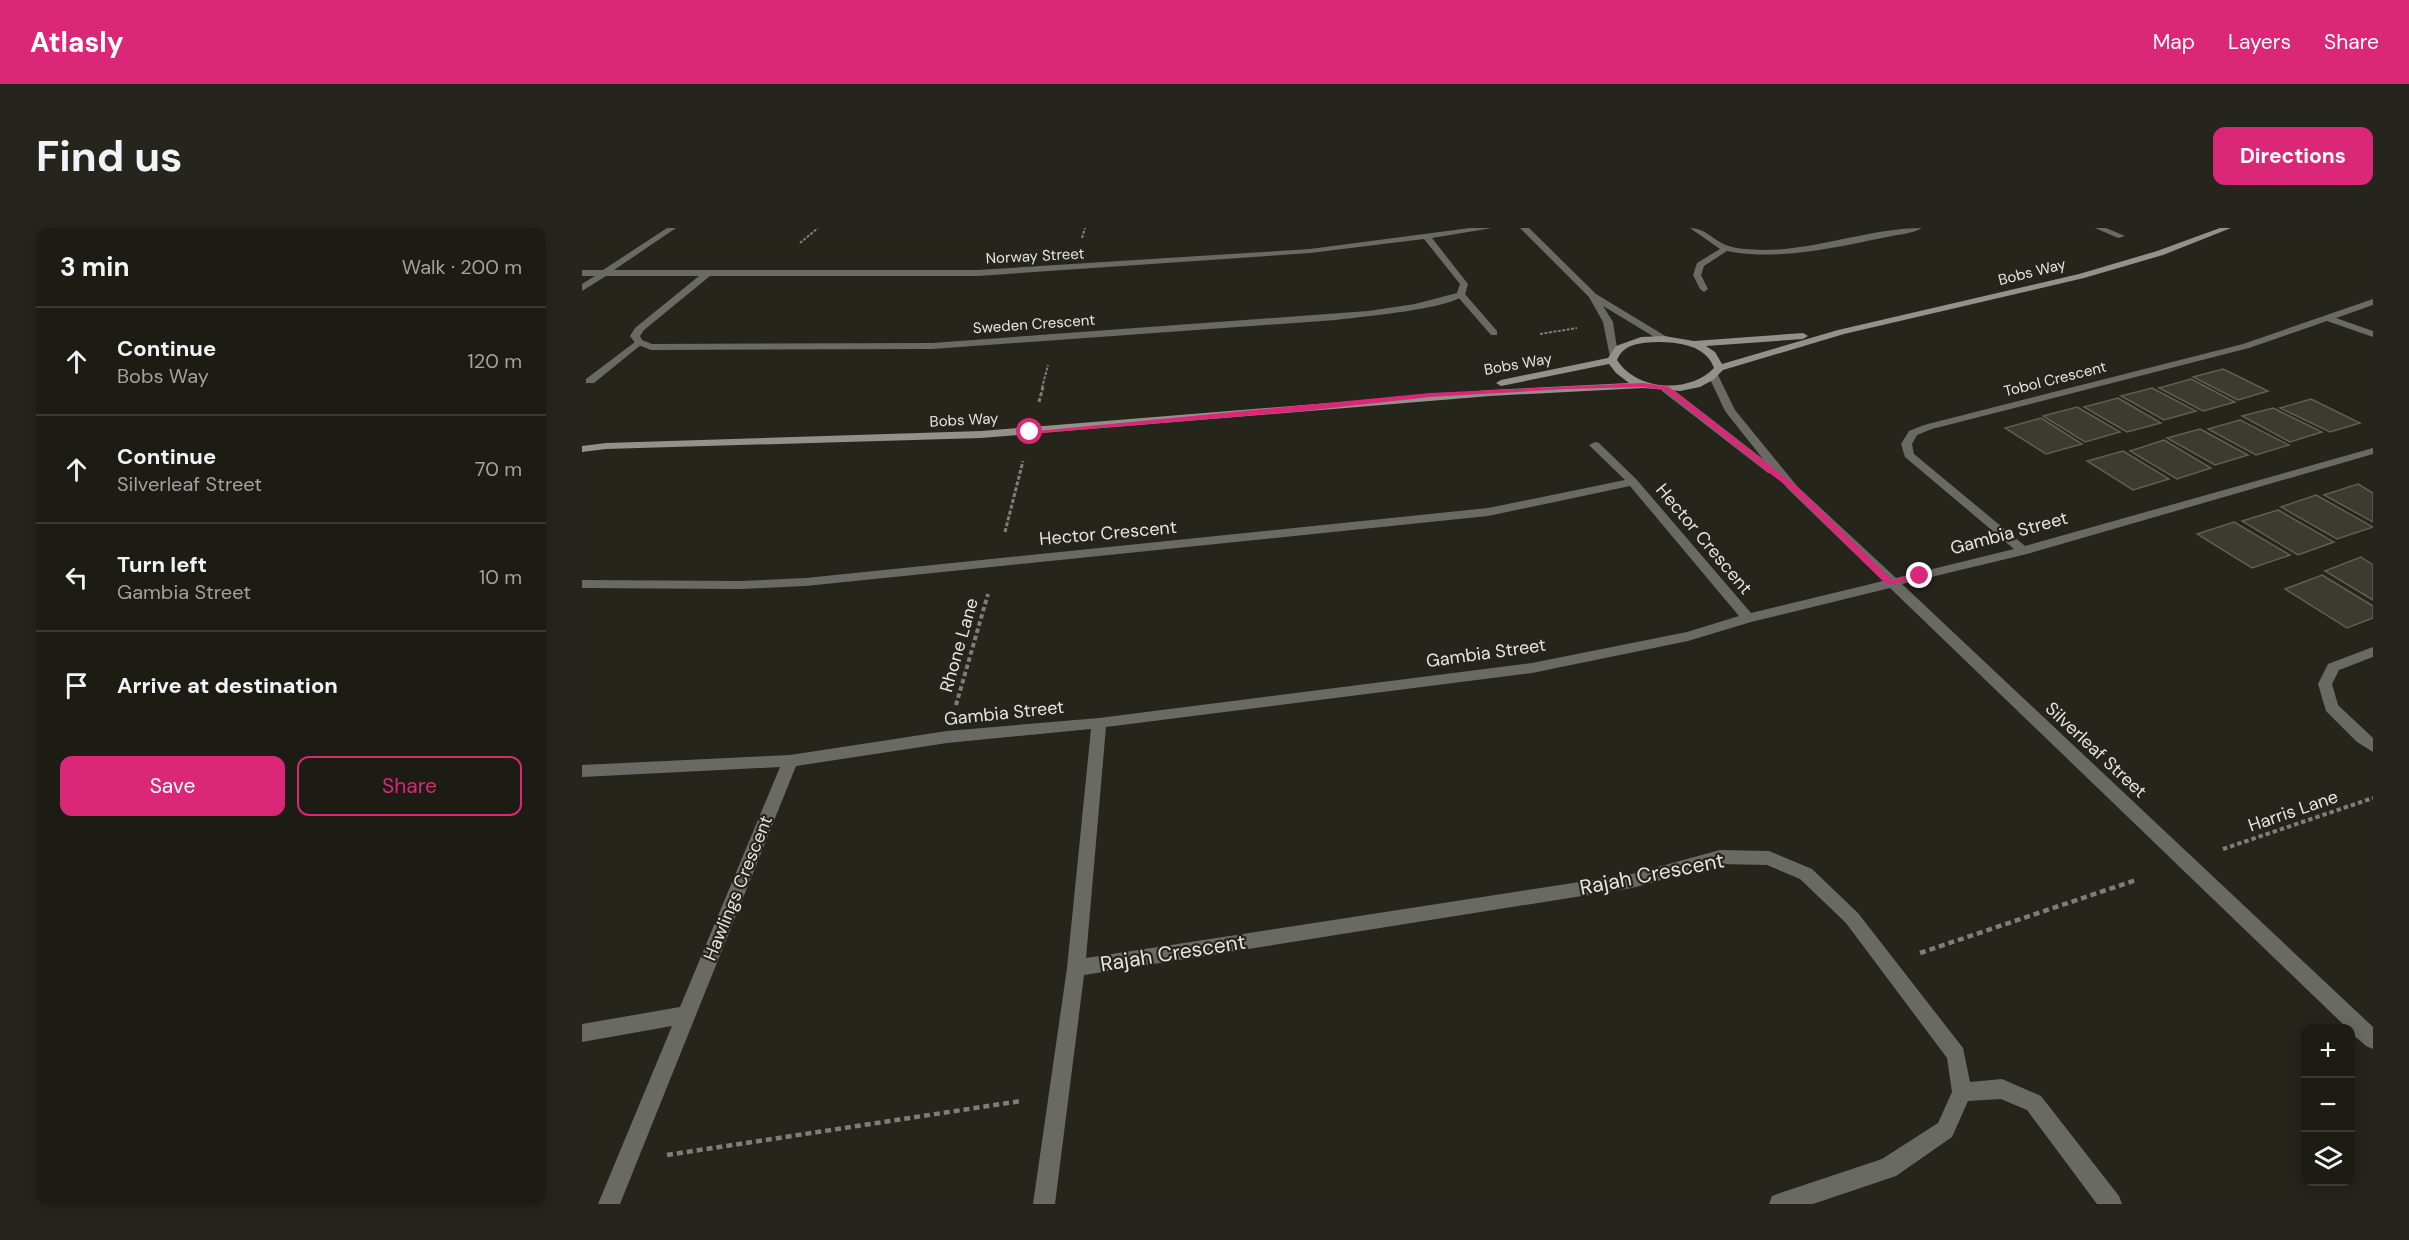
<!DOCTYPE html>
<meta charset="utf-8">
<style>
:root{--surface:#1c1c15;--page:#25251e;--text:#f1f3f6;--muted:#a0a1a0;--line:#3a3a34;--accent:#db2777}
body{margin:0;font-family:"DM Sans",sans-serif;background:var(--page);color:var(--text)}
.controls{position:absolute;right:18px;bottom:18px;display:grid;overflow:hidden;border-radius:12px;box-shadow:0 3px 15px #0003}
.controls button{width:54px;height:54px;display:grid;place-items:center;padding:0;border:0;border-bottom:2px solid var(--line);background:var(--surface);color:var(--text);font:30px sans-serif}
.stop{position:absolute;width:18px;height:18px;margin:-14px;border:4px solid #db2777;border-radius:50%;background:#fff}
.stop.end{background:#db2777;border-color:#fff;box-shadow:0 2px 6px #0008}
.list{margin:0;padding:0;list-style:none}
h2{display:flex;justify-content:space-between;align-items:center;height:78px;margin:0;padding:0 24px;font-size:26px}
h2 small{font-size:20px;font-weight:400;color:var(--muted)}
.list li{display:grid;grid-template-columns:39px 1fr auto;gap:18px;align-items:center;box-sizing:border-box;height:108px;padding:0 24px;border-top:2px solid var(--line)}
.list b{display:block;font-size:22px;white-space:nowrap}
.list p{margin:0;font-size:20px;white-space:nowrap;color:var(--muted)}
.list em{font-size:20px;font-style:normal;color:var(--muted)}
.actions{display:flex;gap:12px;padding:18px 24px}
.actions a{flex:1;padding:14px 0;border:2px solid var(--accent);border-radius:12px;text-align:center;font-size:21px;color:var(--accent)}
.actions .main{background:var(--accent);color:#fff}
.icon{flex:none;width:33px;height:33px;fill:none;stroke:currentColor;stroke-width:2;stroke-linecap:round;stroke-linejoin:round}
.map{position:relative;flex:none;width:1791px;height:976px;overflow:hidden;border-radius:12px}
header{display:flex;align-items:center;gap:36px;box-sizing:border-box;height:84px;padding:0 30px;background:var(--accent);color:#fff}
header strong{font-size:28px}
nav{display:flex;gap:33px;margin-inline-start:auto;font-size:21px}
.intro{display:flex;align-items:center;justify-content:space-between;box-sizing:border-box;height:144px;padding:0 36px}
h1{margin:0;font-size:42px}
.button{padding:15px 27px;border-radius:12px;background:var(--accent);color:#fff;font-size:21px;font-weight:700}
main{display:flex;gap:36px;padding:0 36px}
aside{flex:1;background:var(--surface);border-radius:12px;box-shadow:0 3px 15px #0003}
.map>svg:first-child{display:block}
.building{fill:#3c3a31;stroke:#605e54;stroke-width:1.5}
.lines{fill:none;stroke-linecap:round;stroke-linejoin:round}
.path-far3{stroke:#7f7e76;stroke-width:2;stroke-dasharray:3 1.5;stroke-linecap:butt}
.path-far2{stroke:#7f7e76;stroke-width:3;stroke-dasharray:4 2;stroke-linecap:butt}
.path-far1{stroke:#7f7e76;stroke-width:4;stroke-dasharray:4.5 3;stroke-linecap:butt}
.path{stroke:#7f7e76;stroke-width:4.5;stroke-dasharray:6 4;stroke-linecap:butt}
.lane{fill:#6a6a65;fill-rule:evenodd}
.street{fill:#6a6a65;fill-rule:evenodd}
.secondary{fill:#92918a;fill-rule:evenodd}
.route{fill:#db2777}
.labels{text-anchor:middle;stroke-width:4.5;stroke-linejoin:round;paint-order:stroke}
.far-street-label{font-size:15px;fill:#e6e5df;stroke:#26251c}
.street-label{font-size:18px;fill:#e6e5df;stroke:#26251c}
.near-street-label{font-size:21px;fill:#e6e5df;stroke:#26251c}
</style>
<header>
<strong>Atlasly</strong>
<nav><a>Map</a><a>Layers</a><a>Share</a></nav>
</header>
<div class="intro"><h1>Find us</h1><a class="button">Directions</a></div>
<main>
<aside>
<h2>3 min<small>Walk · 200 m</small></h2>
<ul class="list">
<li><svg class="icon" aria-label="ahead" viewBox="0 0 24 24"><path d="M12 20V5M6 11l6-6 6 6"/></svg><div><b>Continue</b><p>Bobs Way</p></div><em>120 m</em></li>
<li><svg class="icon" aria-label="ahead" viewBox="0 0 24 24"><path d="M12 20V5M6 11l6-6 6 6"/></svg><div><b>Continue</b><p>Silverleaf Street</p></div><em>70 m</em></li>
<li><svg class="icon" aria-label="left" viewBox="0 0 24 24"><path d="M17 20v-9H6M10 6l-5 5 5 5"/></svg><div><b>Turn left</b><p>Gambia Street</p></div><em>10 m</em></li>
<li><svg class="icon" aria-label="arrive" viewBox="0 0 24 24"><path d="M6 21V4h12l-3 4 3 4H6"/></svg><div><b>Arrive at destination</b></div></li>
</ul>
<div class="actions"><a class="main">Save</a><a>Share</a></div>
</aside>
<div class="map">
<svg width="1791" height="976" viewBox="0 0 1791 976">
<rect width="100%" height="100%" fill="#26251c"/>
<!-- building -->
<g class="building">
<polygon points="1641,141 1686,163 1656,172 1611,149"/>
<polygon points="1609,151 1653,174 1621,183 1577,160"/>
<polygon points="1570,160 1614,183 1582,192 1539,168"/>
<polygon points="1536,170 1579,195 1545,204 1502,179"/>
<polygon points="1729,171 1778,195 1748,204 1698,180"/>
<polygon points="1495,179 1538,204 1503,214 1461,188"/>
<polygon points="1691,180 1740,204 1708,214 1660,188"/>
<polygon points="1459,190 1500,216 1464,226 1423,200"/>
<polygon points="1658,192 1707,217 1674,227 1626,201"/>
<polygon points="1618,201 1666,227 1633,237 1585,210"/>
<polygon points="1582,212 1629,240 1595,251 1548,223"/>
<polygon points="1541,223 1587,251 1551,262 1505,233"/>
<polygon points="1776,256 1791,265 1791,294 1742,267"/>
<polygon points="1734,267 1791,299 1755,311 1699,279"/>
<polygon points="1696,282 1752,314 1716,327 1660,293"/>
<polygon points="1652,294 1708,327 1670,340 1615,306"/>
<polygon points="1779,329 1791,337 1791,372 1743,343"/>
<polygon points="1740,347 1791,378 1791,390 1765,400 1703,361"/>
</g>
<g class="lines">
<!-- path-far3 -->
<g class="path-far3">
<polyline points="500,10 503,0"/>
<polyline points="218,15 236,0"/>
<polyline points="958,106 995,100"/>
<polyline points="460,160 466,137"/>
</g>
<!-- path-far2 -->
<g class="path-far2">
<polyline points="457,174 461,159"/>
<polyline points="423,304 441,233"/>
</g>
<!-- path-far1 -->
<g class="path-far1">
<polyline points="374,477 406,366"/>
<polyline points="1641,621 1791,570"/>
</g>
<!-- path -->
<g class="path">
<polyline points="1338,725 1554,652"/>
<polyline points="85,927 439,873"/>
</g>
<!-- lane -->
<g class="lane">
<polygon points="876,65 882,65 915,103 915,107 909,107 876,69"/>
<polygon points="57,111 60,112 60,116 12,155 4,155 4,151"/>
</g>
<!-- street -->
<g class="street">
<path d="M85 0H94L32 42H396L728 21 888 0H910L850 10 886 56 883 67C862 82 783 88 754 92L350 121 69 122 54 116 48 108 53 100 117 48H24L0 63V56L13 48H0V42H21ZM842 11 878 56 875 65 833 76 786 83 350 115 70 116 60 112 58 108 62 102 128 48H396L728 25Z"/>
<polygon points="938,0 947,0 1014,66 1085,109 1085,113 1079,113 1021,78 1031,94 1036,127 1028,129 1021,94 1007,69"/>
<path d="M1108 0C1123 0 1131 12 1144 17 1156 22 1169 21 1181 22 1235 22 1288 0 1340 0 1330 6 1312 7 1300 10 1251 20 1196 33 1145 23L1122 38 1119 47 1126 61 1122 64 1118 61 1111 47 1115 35 1138 21Z"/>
<polygon points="1513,0 1524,0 1543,8 1536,10"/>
<polygon points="1791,71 1791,77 1754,90 1791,103 1791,109 1745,93 1667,120 1350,201 1335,207 1330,216 1332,226 1443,318 1791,220 1791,226 1445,326 1320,356 1791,799 1791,821 1784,818 1768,804 1768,800 1765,800 1308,360 1169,394 1106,413 950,445 524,499 504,730 1050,646 1138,622 1187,623 1230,641 1276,685 1381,820 1388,854 1420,851 1459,868 1537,968 1540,976 1515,976 1445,882 1419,871 1386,873 1370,909 1314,948 1231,976 1187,976 1190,968 1198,965 1300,931 1356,895 1370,864 1365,830 1264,695 1218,651 1185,637 1138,636 1050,660 502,747 473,976 451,976 485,740 509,501 365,515 214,538 38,976 16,976 90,798 0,814 0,796 98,779 198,539 0,549 0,537 208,527 365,503 517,490 950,435 1105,404 1157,388 1048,258 906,288 224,358 158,361 0,360 0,352 158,353 224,350 906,280 1043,252 1009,219 1007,217 1013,214 1017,215 1055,252 1169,385 1301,353 1207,262 1193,246 1186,245 1080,163 1080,159 1088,159 1181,231 1143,183 1127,149 1136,147 1153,182 1215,258 1314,350 1432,321 1323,229 1319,216 1327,203 1342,197 1661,116"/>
<polygon points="1791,419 1791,429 1757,442 1750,456 1756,477 1791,510 1791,524 1775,514 1744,483 1736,456 1746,436"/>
</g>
<!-- secondary -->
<path class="secondary" d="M1638 0H1649L1581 27 1502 50 1262 106 1141 142 1131 152 1118 159 1098 163 1061 160 908 168 399 210 24 221 0 224V218L24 215 399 203 908 162 1047 155 1034 145 1027 136 919 158 914 155 919 152 1026 130 1034 118 1059 109 1082 108 1112 113 1221 105 1226 108 1221 111 1124 118 1133 124 1140 136 1256 102 1497 46 1575 23ZM1075 114C1096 114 1124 117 1132 140 1107 166 1055 163 1035 132 1042 115 1059 115 1075 114Z"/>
</g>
<!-- route -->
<polygon class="route" points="1061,155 1087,159 1214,258 1310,352 1338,345 1342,348 1341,350 1305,357 1208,261 1082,162 1061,159 986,161 848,169 722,183 448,206 445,204 848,165"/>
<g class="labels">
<!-- far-street labels -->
<g class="far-street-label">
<text transform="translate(453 28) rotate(-3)" y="5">Norway Street</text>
<text transform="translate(1450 44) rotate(-14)" y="5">Bobs Way</text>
<text transform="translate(452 96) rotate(-4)" y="5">Sweden Crescent</text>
<text transform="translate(936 136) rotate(-10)" y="5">Bobs Way</text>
<text transform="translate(1473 151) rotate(-14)" y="5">Tobol Crescent</text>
<text transform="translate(382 192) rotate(-3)" y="5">Bobs Way</text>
</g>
<!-- street labels -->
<g class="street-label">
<text transform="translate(526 305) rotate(-5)" y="6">Hector Crescent</text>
<text transform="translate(1427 305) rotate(-15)" y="6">Gambia Street</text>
<text transform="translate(1122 311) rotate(50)" y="6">Hector Crescent</text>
<text transform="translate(377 417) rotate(-74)" y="6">Rhone Lane</text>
<text transform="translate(904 425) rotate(-8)" y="6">Gambia Street</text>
<text transform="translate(422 485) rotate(-6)" y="6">Gambia Street</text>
<text transform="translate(1514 522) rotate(43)" y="6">Silverleaf Street</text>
<text transform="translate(1711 583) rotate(-19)" y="6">Harris Lane</text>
<text transform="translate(156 660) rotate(-68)" y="6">Hawlings Crescent</text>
</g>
<!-- near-street labels -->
<g class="near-street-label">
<text transform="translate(1070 646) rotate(-11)" y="7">Rajah Crescent</text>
<text transform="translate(591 725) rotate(-9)" y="7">Rajah Crescent</text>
</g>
</g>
</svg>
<div class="controls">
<button>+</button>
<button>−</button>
<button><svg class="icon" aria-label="layers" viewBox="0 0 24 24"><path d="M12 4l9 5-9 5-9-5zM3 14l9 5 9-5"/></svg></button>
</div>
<div class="stop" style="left:448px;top:204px"></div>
<div class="stop end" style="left:1338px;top:348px"></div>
</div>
</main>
